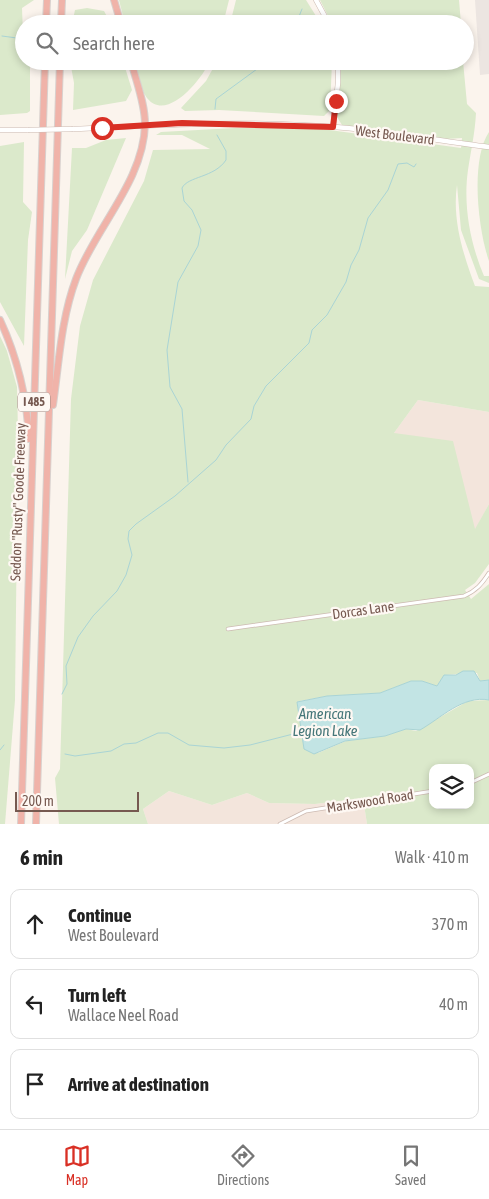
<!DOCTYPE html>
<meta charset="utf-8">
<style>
:root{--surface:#fff;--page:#f6f6f6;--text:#222;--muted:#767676;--line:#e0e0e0;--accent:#d93025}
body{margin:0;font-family:"Asap Condensed",sans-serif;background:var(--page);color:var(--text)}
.controls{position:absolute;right:15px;bottom:15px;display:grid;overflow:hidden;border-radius:10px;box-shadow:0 2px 8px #0003}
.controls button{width:45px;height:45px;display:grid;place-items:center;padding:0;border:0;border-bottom:1px solid var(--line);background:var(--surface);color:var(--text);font:25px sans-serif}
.scale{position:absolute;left:15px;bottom:12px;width:124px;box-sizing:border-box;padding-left:5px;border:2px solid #765950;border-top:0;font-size:14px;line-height:18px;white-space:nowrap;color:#765950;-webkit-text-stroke:4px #fef8f3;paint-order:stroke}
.stop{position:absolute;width:15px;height:15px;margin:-11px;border:4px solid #d93025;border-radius:50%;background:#fff}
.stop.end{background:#d93025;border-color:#fff;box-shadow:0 1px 5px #0008}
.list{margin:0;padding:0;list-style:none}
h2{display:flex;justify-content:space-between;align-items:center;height:65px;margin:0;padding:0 20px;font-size:21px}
h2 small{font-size:16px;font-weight:400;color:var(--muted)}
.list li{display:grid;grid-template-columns:32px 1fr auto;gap:15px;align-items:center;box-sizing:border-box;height:70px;margin:0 10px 10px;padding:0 10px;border:1px solid var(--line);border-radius:10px}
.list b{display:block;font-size:19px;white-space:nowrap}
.list p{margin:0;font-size:16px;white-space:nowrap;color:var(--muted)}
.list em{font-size:16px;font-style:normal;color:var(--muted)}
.icon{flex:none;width:28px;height:28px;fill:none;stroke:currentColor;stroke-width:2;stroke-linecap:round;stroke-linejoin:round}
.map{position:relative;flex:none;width:489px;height:824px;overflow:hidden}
.search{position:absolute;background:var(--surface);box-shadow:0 2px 8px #0003;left:15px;right:15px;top:15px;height:55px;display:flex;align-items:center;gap:12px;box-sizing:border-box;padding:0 18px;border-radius:28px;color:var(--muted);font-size:19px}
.sheet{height:305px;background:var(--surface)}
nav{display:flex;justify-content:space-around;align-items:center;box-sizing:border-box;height:70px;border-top:1px solid var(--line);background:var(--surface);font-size:14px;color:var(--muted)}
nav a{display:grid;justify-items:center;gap:2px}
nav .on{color:var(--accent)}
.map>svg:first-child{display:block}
.residential{fill:#f3e5dc}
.industrial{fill:#ece5e1}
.green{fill:#dbe9cb;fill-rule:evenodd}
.water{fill:#c2e4e4;stroke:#a9d4d5}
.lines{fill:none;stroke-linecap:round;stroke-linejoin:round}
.stream{stroke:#a9d4d5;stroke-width:1}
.minor-casing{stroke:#cdbbb2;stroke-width:4.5}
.tertiary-casing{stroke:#cdbbb2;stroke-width:5.5}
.motorway-casing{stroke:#d9d1ce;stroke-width:8}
.minor{stroke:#fff;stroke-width:3}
.tertiary{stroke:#fff;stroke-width:4.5}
.motorway{stroke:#f0b3a9;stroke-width:6}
.tertiary-bridge-casing{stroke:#cdbbb2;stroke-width:5.5;stroke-linecap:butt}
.tertiary-bridge{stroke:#fff;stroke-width:4.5}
.route{stroke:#d93025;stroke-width:6}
.labels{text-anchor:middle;stroke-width:4.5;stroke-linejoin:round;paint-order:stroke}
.shield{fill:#fef8f3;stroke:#9f8981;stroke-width:1}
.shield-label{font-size:12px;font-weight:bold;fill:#765950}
.street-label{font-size:14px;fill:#765950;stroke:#fef8f3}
.water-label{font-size:15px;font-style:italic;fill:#457679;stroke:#fef8f3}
</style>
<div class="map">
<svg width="489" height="824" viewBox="0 0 489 824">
<rect width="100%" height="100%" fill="#fbf4ed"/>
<!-- residential -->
<g class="residential">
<polygon points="418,400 489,412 489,504 475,530 394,433"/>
<polygon points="169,791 212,805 247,793 269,803 315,804 363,798 367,824 148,824 143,809"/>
</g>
<!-- industrial -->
<polygon class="industrial" points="475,0 489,0 489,74 480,75"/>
<!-- green -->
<g class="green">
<polygon points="0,0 34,0 22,8 24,61 33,61 30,67 30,111 27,113 0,115"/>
<polygon points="119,0 229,0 223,24 125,24"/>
<polygon points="236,0 306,0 321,24 230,24"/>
<polygon points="320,0 459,0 461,24 332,24"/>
<polygon points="87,8 104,11 111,24 72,24 75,10"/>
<polygon points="70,61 123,61 132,90 126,101 73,110 74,83"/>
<path d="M135 61H210C202 79 167 123 147 98 140 89 138 72 135 61Z"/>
<polygon points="217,61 332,61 330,110 324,116 219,110 185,111 181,108 206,81"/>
<path d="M341 61H463L467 104 476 113C475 133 471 150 468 170 463 205 470 243 484 276H489V283L479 279 461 230 457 185C452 219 463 254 475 286L489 287V412L418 400 394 433 453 441 475 529 489 504V564L475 583 465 590 471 599 489 584V680L480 681 477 673C465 672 456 675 444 675L437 686 422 681H411L380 693 327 696 300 701 297 702 304 748 318 753 346 741 385 736 406 729 416 731 468 701 489 700V824H367L363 798 315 804 269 803 247 793 212 805 169 791 143 809 148 824H59L55 778 60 769 71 399 80 326 93 280 144 181 153 150 210 149 182 135H156L161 132 235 128H315L461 148 462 138 446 139 342 125 337 117ZM433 768H470V805H433Z"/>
<path d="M489 132V261C478 230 470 160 489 132Z"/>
<polygon points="126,138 87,230 72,251 65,279 72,148 86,148 106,140"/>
<polygon points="24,142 23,202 32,212 28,240 24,346 0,302 0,146"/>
<polygon points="0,336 7,351 17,387 18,432 15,700 5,824 0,824"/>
</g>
<!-- water -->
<path class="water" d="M463 671H474L480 681 489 680V700C463 695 441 718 420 730L406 729 385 736 345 741 314 754 304 749 297 702 327 696 380 693 411 681H422L437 686 444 675H456Z"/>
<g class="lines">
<!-- stream -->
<g class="stream">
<polyline points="296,24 302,9"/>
<polyline points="2,36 24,39"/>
<polyline points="215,109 216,99 268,61"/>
<path d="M188 482 182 409 170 387 167 350 178 282 198 246 201 230 192 210 184 201 182 188C188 176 214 178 226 160V151L217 135"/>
<polyline points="62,694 67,684 66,666 78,637 93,616 117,591 126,575 132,555 128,539 129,531 136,524 175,496 216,460 226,445 251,419 254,406 266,386 309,343 312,330 327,315 346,282 351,265 359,250 368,218 388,190 398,164 407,163 414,167 416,164"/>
<polyline points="0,750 4,745"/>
<polyline points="65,754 75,756 111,751 124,744 136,743 158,733 168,733 189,745 224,748 250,745 301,732"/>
</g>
<defs>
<g id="minor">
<path d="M228 629 464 596C476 591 482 584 489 573"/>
<polyline points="470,783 489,774"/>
<polyline points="280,824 306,811 433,791"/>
</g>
<g id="tertiary">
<polyline points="316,0 329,24"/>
<polyline points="333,127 338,83 338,61"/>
<path d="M73 129C149 126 224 121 300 125 363 127 426 139 489 147"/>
<polyline points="0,130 28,130"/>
</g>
<g id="motorway">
<polyline points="114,0 121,24"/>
<polyline points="46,24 47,0"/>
<polyline points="61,24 62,0"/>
<path d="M0 320C18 359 27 397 29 439"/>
<path d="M53 405C59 363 61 319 76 279 95 228 144 181 145 124 145 103 136 81 131 61"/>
<polyline points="21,824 45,61"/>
<polyline points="36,824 60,61"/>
</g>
</defs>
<!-- minor casing -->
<use href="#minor" class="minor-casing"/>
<!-- tertiary casing -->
<use href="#tertiary" class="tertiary-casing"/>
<!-- motorway casing -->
<use href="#motorway" class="motorway-casing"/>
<!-- minor -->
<use href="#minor" class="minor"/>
<!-- tertiary -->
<use href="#tertiary" class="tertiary"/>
<!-- motorway -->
<use href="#motorway" class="motorway"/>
<defs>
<polyline id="tertiary-bridge" points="28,130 73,129"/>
</defs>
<!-- tertiary-bridge casing -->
<use href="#tertiary-bridge" class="tertiary-bridge-casing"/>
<!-- tertiary-bridge -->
<use href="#tertiary-bridge" class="tertiary-bridge"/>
</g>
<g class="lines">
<!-- route -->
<polyline class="route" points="102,128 182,123 333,127 336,101"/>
</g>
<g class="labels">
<!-- shield labels -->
<rect class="shield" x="18" y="392.5" width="32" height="19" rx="4"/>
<g class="shield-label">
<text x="34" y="406">I 485</text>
</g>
<!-- street labels -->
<g class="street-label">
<text transform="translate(395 135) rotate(7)" y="5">West Boulevard</text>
<text transform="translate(18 502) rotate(-88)" y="5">Seddon "Rusty" Goode Freeway</text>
<text transform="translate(363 610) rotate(-8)" y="5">Dorcas Lane</text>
<text transform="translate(370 801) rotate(-9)" y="5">Markswood Road</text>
</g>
<!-- water labels -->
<g class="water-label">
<text x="325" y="719">American<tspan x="325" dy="17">Legion Lake</tspan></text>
</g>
</g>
</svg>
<div class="controls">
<button><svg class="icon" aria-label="layers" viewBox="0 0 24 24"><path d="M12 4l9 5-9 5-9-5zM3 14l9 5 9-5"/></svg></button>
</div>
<div class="scale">200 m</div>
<div class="stop" style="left:102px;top:128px"></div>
<div class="stop end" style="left:336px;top:101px"></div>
<div class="search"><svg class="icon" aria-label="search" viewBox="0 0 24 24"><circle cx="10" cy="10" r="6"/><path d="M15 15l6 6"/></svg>Search here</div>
</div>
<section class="sheet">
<h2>6 min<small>Walk · 410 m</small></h2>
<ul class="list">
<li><svg class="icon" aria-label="ahead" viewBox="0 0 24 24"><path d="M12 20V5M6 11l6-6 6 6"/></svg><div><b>Continue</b><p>West Boulevard</p></div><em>370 m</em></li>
<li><svg class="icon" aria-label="left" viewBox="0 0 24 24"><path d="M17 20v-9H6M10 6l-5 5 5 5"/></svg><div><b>Turn left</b><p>Wallace Neel Road</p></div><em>40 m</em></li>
<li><svg class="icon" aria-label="arrive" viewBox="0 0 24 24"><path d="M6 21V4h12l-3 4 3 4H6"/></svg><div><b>Arrive at destination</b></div></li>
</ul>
</section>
<nav>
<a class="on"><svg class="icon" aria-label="map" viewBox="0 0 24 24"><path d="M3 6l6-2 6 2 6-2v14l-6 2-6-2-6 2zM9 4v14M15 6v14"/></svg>Map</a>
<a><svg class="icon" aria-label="directions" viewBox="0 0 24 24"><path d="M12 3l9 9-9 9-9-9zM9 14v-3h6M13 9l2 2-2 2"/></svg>Directions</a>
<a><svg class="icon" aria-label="saved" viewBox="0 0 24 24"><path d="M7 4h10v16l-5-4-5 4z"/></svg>Saved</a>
</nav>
